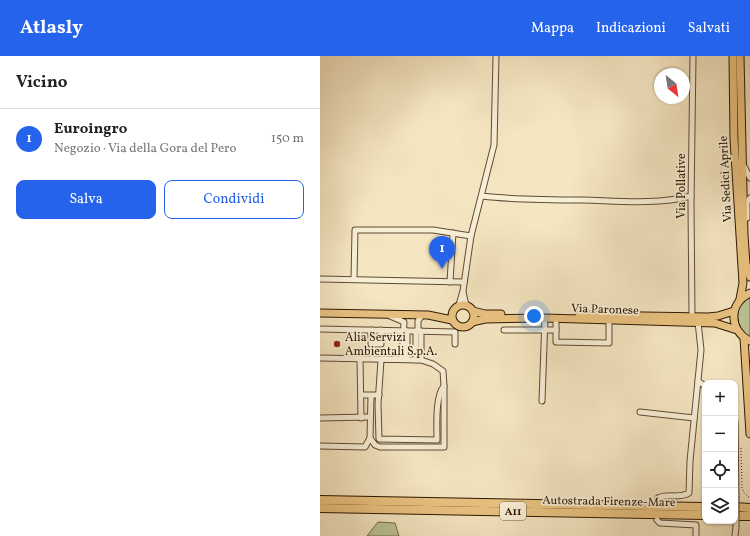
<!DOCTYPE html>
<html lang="it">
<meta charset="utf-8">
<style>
:root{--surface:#fff;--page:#f6f6f6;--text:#222;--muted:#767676;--line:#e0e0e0;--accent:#2563eb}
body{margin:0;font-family:Vollkorn,serif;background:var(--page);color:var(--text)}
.controls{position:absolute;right:12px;bottom:12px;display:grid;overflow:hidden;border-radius:8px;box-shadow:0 1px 3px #0004}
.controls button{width:36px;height:36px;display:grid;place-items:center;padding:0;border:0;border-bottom:1px solid var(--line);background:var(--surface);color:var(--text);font:20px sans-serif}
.compass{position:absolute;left:334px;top:12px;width:36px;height:36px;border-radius:50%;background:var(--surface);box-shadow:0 1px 3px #0004;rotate:150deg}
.you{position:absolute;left:214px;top:260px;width:14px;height:14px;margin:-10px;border:3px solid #fff;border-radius:50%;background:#1a73e8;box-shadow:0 0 0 6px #1a73e833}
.badge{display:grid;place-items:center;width:26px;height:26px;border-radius:50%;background:var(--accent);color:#fff;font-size:13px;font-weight:700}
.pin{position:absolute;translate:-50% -33px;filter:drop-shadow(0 1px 2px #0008)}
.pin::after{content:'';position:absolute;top:21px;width:14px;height:12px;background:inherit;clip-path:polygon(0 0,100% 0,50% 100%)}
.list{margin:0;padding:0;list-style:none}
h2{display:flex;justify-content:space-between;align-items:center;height:52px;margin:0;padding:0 16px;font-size:17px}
h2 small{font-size:13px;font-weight:400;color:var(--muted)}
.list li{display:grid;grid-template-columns:26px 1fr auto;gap:12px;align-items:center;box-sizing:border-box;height:60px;padding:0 16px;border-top:1px solid var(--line)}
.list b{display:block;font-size:15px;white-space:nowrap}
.list p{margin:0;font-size:13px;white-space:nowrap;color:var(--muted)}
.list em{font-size:13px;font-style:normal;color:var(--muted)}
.actions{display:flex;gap:8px;padding:12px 16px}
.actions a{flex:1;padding:9px 0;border:1px solid var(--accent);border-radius:8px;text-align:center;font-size:14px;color:var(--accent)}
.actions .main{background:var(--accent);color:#fff}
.icon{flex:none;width:22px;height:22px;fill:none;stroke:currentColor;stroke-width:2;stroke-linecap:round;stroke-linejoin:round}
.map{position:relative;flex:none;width:430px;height:480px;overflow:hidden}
header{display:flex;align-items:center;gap:24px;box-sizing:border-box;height:56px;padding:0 20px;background:var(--accent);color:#fff}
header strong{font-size:19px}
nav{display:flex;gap:22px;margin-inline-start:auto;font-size:14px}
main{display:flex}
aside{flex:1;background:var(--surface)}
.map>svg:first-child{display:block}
.green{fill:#bbc594;stroke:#746e4c}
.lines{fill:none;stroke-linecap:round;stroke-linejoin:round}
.minor-casing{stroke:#5f4b33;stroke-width:7}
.major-casing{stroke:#2d1703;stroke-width:9}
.highway-casing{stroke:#2d1703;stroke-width:10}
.path{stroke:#2d1703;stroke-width:1;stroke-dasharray:1 2;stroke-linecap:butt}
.minor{stroke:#f8efd7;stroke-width:5}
.major{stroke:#eac381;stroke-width:7}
.highway{stroke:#eac381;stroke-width:8}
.minor-bridge-casing{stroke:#5f4b33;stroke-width:7;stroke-linecap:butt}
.minor-bridge{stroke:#f8efd7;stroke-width:5}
.poi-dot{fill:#8f2418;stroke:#f8efd7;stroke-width:1.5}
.labels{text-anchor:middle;stroke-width:3.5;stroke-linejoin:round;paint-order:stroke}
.shield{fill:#f8efd7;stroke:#6a5843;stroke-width:1}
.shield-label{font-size:11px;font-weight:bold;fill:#2d1703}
.street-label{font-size:12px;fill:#2d1703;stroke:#f8efd7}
.poi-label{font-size:12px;fill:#2d1703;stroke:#f8efd7;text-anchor:start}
</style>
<header>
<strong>Atlasly</strong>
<nav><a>Mappa</a><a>Indicazioni</a><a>Salvati</a></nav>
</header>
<main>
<aside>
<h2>Vicino<small></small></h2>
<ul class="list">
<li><span class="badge">1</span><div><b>Euroingro</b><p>Negozio · Via della Gora del Pero</p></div><em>150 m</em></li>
</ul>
<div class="actions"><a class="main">Salva</a><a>Condividi</a></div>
</aside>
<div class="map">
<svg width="430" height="480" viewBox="0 0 430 480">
<rect width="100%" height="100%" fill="#f5e6c2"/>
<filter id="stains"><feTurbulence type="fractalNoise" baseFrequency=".005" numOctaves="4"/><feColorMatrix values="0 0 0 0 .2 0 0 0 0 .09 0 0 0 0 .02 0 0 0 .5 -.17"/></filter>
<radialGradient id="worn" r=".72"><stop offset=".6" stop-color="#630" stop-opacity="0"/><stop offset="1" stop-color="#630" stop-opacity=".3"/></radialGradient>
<!-- green -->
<g class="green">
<path d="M430 242V283C427 280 422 278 420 274 412 263 419 247 430 242Z"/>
<polygon points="58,466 75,467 79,480 47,480"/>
</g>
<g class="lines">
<defs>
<g id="minor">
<polyline points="424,110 430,122"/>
<path d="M162 140C195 144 230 144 263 144 299 145 336 149 371 140"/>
<polyline points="427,162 427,146 430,142"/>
<polyline points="0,223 144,226"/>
<polyline points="34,223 35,174 113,174 151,180"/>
<polyline points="130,226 133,177"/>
<polyline points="143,236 146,249"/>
<polyline points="139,249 143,235 151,180 174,89 176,0"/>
<polyline points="70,260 84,266 82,303"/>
<polyline points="372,261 371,148 373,0"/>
<polyline points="236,262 236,286 289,287 289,265"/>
<polyline points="0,273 135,276 135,288"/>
<polyline points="51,274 51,288 61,288 61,274"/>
<polyline points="184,274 236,274"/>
<polyline points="98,275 98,265 102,259"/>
<path d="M0 302 101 304 113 308 123 315 124 330C115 340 117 370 117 384L59 383 58 348 61 304"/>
<polyline points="40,303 41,362"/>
<polyline points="87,303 87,275"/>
<polyline points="96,304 96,275"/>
<polyline points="101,304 101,275"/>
<polyline points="378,325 385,330"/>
<polyline points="41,339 59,339"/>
<polyline points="51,340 50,382 55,389 60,391 124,391 124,330"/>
<polyline points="222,345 225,262"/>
<polyline points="320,356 374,362"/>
<polyline points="0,362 50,361"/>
<polyline points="415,366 416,440"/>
<polyline points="0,390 45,391 50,382"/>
<path d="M338 442C348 437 359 443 369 437L370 405 381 294 378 266"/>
<polyline points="337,464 340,467 376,469 376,480"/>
<polyline points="415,480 416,471"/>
</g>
<g id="major">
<polyline points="413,0 414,83 423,227 420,243"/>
<polyline points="420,0 424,179 426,208 430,221"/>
<path d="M430 237C408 247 409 275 430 285"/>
<circle cx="143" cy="260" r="11"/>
<polyline points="153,255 165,258 181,258"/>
<polyline points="0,257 108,259 132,264"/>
<polyline points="259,259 388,261 398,260 414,255"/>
<polyline points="152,266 165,263 225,262 395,267 417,274"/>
<polyline points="424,282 430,378"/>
</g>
<g id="highway">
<polyline points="0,444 385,451"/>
<polyline points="415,451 430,452"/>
<polyline points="0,452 385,459"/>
<polyline points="415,460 430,460"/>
</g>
</defs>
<!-- minor casing -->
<use href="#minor" class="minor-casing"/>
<!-- major casing -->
<use href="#major" class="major-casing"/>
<!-- highway casing -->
<use href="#highway" class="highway-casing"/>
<!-- path -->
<polyline class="path" points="421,392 422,432 424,437 430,442"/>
<!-- minor -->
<use href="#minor" class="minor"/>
<!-- major -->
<use href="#major" class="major"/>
<!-- highway -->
<use href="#highway" class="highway"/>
<defs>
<polyline id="minor-bridge" points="416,471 416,440"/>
</defs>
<!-- minor-bridge casing -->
<use href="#minor-bridge" class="minor-bridge-casing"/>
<!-- minor-bridge -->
<use href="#minor-bridge" class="minor-bridge"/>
</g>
<!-- markers -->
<circle class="poi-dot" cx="17" cy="288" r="4"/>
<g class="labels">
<!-- shield labels -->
<rect class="shield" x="180" y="446" width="26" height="18" rx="3"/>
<g class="shield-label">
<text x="193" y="459">A11</text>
</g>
<!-- street labels -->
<g class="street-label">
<text transform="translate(405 123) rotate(-93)" y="4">Via Sedici Aprile</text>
<text transform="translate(361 130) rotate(-90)" y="4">Via Pollative</text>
<text transform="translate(285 253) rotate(2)" y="4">Via Paronese</text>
<text transform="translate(289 445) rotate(1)" y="4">Autostrada Firenze-Mare</text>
</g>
<!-- poi labels -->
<g class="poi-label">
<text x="25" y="285">Alia Servizi<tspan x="25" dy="14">Ambientali S.p.A.</tspan></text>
</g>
</g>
<rect width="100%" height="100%" filter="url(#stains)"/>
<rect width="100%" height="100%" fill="url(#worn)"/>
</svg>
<div class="controls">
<button>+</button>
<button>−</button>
<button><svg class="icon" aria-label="locate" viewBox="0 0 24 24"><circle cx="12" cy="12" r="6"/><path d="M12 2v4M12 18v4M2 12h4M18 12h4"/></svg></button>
<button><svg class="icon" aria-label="layers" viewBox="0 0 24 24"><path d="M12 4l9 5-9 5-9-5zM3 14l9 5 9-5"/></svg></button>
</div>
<svg class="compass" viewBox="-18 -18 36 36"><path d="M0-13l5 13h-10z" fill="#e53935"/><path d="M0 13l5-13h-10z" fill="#767676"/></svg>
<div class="you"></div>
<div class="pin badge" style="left:122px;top:213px">1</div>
</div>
</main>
